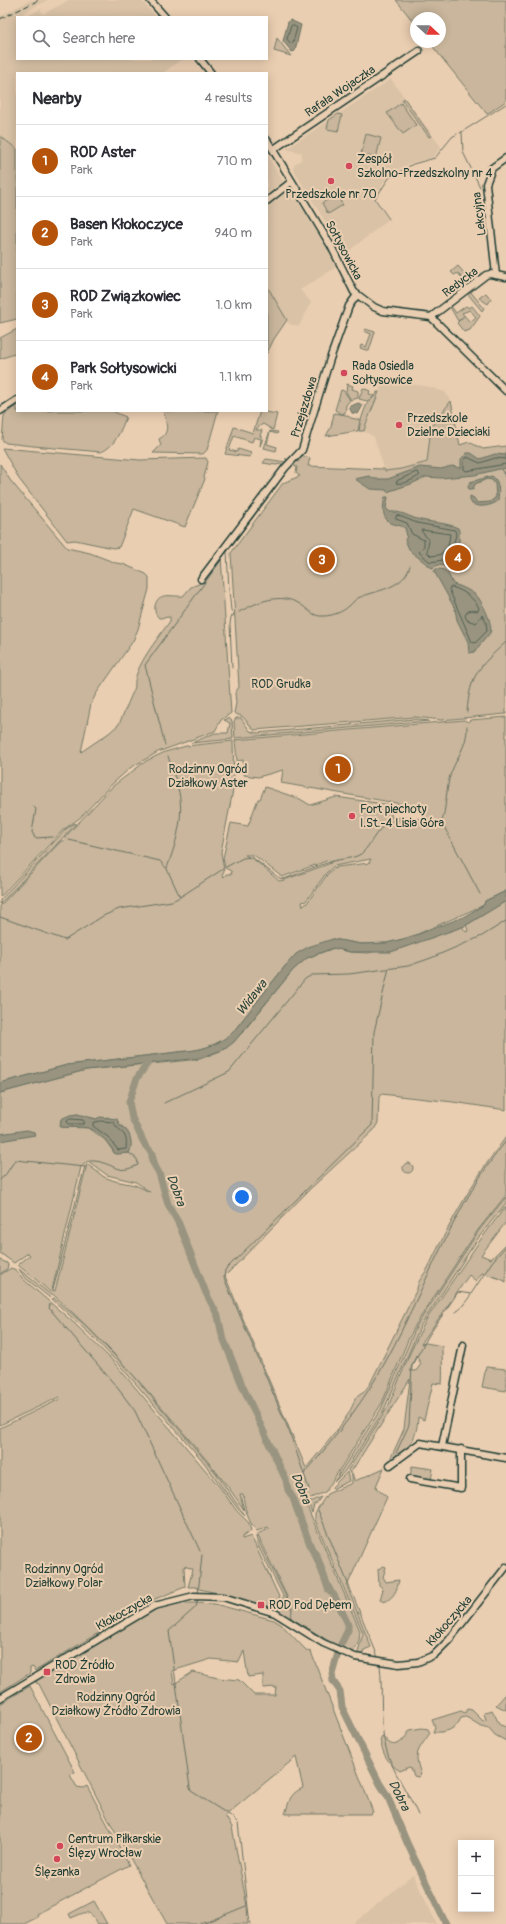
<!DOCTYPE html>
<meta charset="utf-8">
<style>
:root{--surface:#fff;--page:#f7f7f7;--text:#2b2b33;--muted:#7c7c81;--line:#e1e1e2;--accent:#b45309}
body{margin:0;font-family:Pangolin,sans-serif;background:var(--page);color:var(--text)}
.controls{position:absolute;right:12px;bottom:12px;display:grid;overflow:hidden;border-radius:0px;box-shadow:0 2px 10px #0003}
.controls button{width:36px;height:36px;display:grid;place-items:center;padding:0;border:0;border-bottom:1px solid var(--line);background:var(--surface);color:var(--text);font:20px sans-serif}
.compass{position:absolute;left:410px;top:12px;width:36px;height:36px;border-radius:50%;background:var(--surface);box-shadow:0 2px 10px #0003;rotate:112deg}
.you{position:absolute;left:242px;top:1197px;width:14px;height:14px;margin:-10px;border:3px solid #fff;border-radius:50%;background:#1a73e8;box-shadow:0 0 0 6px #1a73e833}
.badge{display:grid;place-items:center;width:26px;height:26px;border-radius:50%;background:var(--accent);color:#fff;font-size:13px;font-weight:700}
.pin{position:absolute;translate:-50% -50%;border:2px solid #fff;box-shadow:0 1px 4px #0006}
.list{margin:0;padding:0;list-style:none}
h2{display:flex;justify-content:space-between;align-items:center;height:52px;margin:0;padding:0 16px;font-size:17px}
h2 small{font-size:13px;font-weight:400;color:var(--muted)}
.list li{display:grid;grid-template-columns:26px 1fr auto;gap:12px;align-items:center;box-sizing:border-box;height:72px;padding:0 16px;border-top:1px solid var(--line)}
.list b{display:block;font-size:15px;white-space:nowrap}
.list p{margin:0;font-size:13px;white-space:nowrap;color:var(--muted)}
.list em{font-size:13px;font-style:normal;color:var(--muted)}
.icon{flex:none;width:22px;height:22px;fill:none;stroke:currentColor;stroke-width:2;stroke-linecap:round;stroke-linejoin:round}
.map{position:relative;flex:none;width:506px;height:1924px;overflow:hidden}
.search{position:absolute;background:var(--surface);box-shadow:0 2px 10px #0003;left:16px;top:16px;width:252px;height:44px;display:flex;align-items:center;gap:10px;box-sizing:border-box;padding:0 14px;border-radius:0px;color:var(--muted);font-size:15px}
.panel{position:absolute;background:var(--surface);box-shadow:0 2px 10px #0003;left:16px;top:72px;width:252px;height:340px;border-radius:0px}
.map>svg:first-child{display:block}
.built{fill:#d9c2a6}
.green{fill:#c9b69c;stroke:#747a68;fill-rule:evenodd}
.water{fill:#999480;stroke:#687162}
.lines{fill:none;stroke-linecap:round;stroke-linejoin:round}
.shore{stroke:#506052;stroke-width:1}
.stream{stroke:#687162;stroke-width:1}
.river{stroke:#999480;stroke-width:7}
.minor-casing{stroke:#1f3d34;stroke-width:9}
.minor{stroke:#eaceb1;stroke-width:6}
.rail{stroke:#1f3d34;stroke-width:1;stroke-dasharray:6 3;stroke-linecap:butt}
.poi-dot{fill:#d1495b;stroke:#eaceb1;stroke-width:1.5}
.labels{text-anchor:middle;stroke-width:4;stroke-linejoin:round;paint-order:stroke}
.street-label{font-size:12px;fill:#1f3d34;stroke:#eaceb1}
.poi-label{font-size:12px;fill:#1f3d34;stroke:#eaceb1;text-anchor:start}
.park-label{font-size:12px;fill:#284339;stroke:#eaceb1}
.water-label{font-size:13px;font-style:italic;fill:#2b463c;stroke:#eaceb1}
</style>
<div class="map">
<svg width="506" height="1924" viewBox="0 0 506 1924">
<rect width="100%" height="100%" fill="#eaceb1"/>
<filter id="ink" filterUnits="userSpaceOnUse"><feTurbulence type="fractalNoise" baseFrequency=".025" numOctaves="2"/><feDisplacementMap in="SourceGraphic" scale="8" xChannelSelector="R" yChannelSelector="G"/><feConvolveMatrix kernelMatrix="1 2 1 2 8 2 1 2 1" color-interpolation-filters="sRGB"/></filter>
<g filter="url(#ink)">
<!-- built -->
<g class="built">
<polygon points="31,0 48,0 23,13 25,17 17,17 17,59 182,59 163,73 17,73 17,149 0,136 0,16"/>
<polygon points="69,0 141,0 156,17 26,17 40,9 43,14"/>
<polygon points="391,79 441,147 433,158 413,162 399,169 386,178 374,199 388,220 345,254 293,169 295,164 301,160 302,153 286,149"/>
<polygon points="267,155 283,181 267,194"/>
<polygon points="288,191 292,193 304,211 326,247 336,267 300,290 311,302 299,326 289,324 267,286 267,207"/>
<polygon points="385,377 412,385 426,386 445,392 451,401 431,427 427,461 401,469 385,471 374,437 364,431 366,424"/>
<polygon points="413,1875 437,1924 353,1924"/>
</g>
<!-- green -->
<g class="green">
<polygon points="396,0 506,0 506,101 487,114 429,42 440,42 440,18 416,18 416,25"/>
<polygon points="277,38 291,56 274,51"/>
<polygon points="404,98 431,136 429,137 402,100"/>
<polygon points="401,103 416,125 403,134 387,113"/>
<polygon points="338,114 342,115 338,131 327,129 329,120"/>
<polygon points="366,134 381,138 376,158 361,154"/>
<polygon points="0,136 17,149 17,319 0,323"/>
<polygon points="336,195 343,205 328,214 322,203 329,199 331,200"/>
<polygon points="458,266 472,282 461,290 457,284 460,287 465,283 458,273 454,275 451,272"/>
<polygon points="267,286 287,320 274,339 267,353"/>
<polygon points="470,291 484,308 482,311 467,293"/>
<polygon points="486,293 491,299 488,304 479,298"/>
<path d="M451 306 456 313 466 306 469 308 472 306 480 316 470 330 464 332 457 323 464 316 458 321 450 307ZM470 310 476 317 470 322 462 313Z"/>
<polygon points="17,329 17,353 0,359 0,338"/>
<polygon points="365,329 375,332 369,351 360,348 361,345 366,347 371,334 364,331"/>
<polygon points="347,384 353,386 352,389 358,391 358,398 351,400 346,392"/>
<polygon points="363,388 370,391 369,394 375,396 367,401 359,399"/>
<polygon points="341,390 344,391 350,400 346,405 345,413 341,414 335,410"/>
<path d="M377 392H379L366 424 364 431H359C360 421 363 413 367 404 369 399 376 398 377 392Z"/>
<polygon points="451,401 460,445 469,442 483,449 506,446 506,714 441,720 415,717 254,730 243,717 234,713 236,703 235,693 239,687 231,553 283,483 300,476 296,473 297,467 294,466 293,461 295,459 298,462 300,459 298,457 301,455 310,458 308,466 384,469 385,471 401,469 427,462 431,427"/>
<path d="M17 405V411H112L126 417C121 430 115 447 101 452 69 449 38 447 6 443L2 440 4 415Z"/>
<path d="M163 411H218L207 450 203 454 153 453 161 445 159 439C171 433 166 422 163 411Z"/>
<polygon points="260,411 277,414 273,430 263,424 257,428 256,430 262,430 260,436 263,438 260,446 261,439 254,437 252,442 234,436 229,450 237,452 238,449 251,453 250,457 225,454 234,427 253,433"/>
<polygon points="334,413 346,415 351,418 360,420 358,431 326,436 331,427"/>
<polygon points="270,431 278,432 277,434 270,432 267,444 277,447 276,451 264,448"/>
<polygon points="2,448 140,460 206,458 208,462 204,477 205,479 185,527 134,509 119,547 113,548 75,540 67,541 19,479"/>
<polygon points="286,458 288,461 286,463 276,465 263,463 266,459 286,462"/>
<path d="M0 464 10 480 67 548 90 553 116 563 123 564 146 574 149 577V589L138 629 133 641 96 694 91 704 81 752 109 733 119 724 135 687C132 669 159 637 170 621V617L159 618C156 615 154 611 155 606 158 591 172 597 183 596L191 587 201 583 221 556 231 713 221 720 215 731 158 752 130 768 110 786 81 817 63 830 0 897Z"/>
<path d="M506 717V891L485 901 484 905 411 937 387 943 361 944 333 939 286 965 233 1032C222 1042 210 1047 196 1050L67 1065 0 1083V906L61 841H64L65 837 113 786 146 761 165 752 186 746 233 741 234 785 221 852 224 871 222 875 224 877 226 874H232L231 871 225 868 223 858 231 823 248 826 258 799H260L265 787 300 799 310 805 336 797 391 805V817L422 819 425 808 281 783 283 770 258 777 244 775 243 760 237 761 235 740 464 720 468 722 470 720ZM245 855H254L282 877 329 860 331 863 284 880 279 881 256 861ZM371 859 369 863 337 867 329 872 307 903 303 906 302 902 306 901 327 872 334 866Z"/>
<polygon points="229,718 232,721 233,739 191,743 215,733 228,733 230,723 224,720"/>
<polygon points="236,718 241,718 250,731 257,733 415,719 429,721 235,738 234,721"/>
<polygon points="75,823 76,824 0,904 0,900 66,829"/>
<path d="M506 901V1110L453 1102 381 1094 379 1097 378 1123 373 1131 310 1189 225 1276 306 1468C319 1452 352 1416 355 1398L364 1392 370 1384 417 1289C418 1280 424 1275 428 1268 450 1222 475 1177 506 1137V1195L478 1230 416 1324 408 1340 382 1403 328 1488 325 1492 306 1500 307 1503 321 1497 316 1504H314L312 1513 309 1505 307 1506 360 1631 359 1641 353 1653 337 1646 291 1618 292 1607 257 1534 269 1529 268 1527 257 1531C248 1524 244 1505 243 1494H240L244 1510C223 1477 196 1448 170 1417 123 1362 75 1310 18 1265L30 1255 28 1253 14 1263 0 1253V1093L86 1070 146 1064 137 1079 128 1103 129 1113 143 1144 151 1154V1161L157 1171 165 1199 203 1287 216 1314 223 1340 235 1365 243 1390 254 1409 284 1477C285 1488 292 1496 293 1507L327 1591 332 1597 341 1615 345 1614 330 1584 319 1555 313 1545 286 1477 244 1385 225 1338 219 1317 208 1296 182 1229 168 1201 154 1152 143 1138 133 1115 131 1105 138 1079 144 1069 151 1064 200 1059 225 1049 243 1032 293 970 307 958 334 948 350 952 368 953 430 938 462 926 466 932 468 931 466 925ZM77 1114 96 1119 108 1117C125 1129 133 1129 129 1153L115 1154 105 1140 89 1128 61 1127V1120ZM88 1161 107 1175 136 1182 150 1192 135 1185 115 1181 104 1177 87 1164 55 1291 52 1290 81 1167Z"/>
<circle cx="408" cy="1168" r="5"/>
<polygon points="506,1197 506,1203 479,1237 421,1325 383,1412 345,1471 334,1482 381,1409 417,1325 480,1229"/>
<path d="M506 1206V1222L481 1255 491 1259 506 1244V1282L501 1279 482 1273 476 1281 469 1275 421 1344 426 1343 442 1346C442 1358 443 1374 442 1384L433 1383 424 1420 418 1417C417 1441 407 1451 388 1464L404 1429 410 1379 351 1472 355 1481 384 1468 376 1486 377 1489 387 1497 347 1586 371 1647 364 1650 362 1656 359 1655 358 1652 363 1633 315 1520V1513L327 1494 352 1483V1477L348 1470 388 1407 410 1353 426 1320 481 1239ZM416 1355 421 1364 416 1371H410Z"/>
<polygon points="0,1260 7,1263 8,1265 7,1269 0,1274"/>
<polygon points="11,1268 16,1270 23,1279 74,1323 111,1359 219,1486 236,1510 249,1523 251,1531 242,1537 242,1539 251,1536 256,1547 280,1599 275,1609 236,1597 199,1589 196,1587 188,1587 193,1569 184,1566 185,1587 155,1599 35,1671 33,1667 30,1668 30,1673 0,1692 0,1428 60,1399 59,1397 0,1425 0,1275"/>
<polygon points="19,1269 51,1295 50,1298 24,1277"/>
<polygon points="54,1298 86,1326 133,1375 217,1474 245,1516 238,1509 202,1460 115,1360 94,1338 52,1299"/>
<polygon points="486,1367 506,1369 506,1391 482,1387"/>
<polygon points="412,1466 433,1469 431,1480 410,1476"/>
<polygon points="347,1472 349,1481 332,1489 332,1487"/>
<polygon points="256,1536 291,1607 292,1612 290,1618 277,1612 282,1604 283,1596 258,1546"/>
<path d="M384 1566 386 1567 383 1577 386 1582 399 1580C397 1590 394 1598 384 1602L380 1600 383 1589 379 1585 378 1569Z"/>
<path d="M192 1603 215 1604 274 1620 282 1625 307 1651 311 1652 373 1812 370 1814H285C290 1800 289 1794 303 1788L296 1757 225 1816 232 1827 247 1906 248 1924H206L205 1921 198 1924H167L106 1815 39 1684 36 1683 37 1679 51 1671 156 1609 175 1604ZM244 1651 248 1677 263 1675V1688L276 1687 275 1695H254L239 1680 218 1678 193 1672 174 1684 172 1671 211 1659 239 1662Z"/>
<polygon points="30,1686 75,1772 70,1775 77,1787 83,1788 87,1786 129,1865 37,1914 38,1917 24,1924 0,1924 0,1704"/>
<polygon points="506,1694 506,1710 496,1705"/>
<path d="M467 1709 472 1710 483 1721 486 1720 484 1713 492 1710 500 1725 506 1727V1741L495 1735 489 1728 481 1726 466 1717 461 1718C456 1730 445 1733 433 1732L435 1727 432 1720 461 1711 465 1713Z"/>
<path d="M422 1728 428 1729 430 1733C418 1751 413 1752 421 1774L418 1777 414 1776 411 1768 409 1767 400 1771C387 1763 383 1754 380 1740L382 1736C385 1738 387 1741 389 1743 399 1749 406 1736 410 1730Z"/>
<path d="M94 1901 107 1924H98C89 1908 86 1912 71 1918L69 1914Z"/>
</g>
<!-- water -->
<g class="water">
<polygon points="290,20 301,25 295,51 292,52 283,41 288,22"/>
<polygon points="358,403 363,405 358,414 352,413 349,407"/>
<polygon points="467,453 471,453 480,459 495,454 506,455 506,468 502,469 506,478 501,469 499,469 475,475 441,478 426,477 411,484 387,492 386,490 370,489 355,479 369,476 375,479 388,479 420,467 441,469 452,466 461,468 461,459"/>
<path d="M492 476C500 481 499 492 498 501 491 506 480 508 472 504L470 500V496L474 498 477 503 490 502 496 497 495 484 492 480 487 479 475 484 473 489H469L468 487 470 482Z"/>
<path d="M385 497H388L386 508 390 512C401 511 407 516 417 519 431 523 445 522 458 528 462 537 457 550 453 559L448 558 452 562 451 568H448L440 564 432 568 410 551 405 540 407 536 405 528C401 525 395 525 391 523 381 518 383 506 385 497Z"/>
<path d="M436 569C448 568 449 576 453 584 461 586 469 590 476 595 482 601 494 625 490 633L474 652 469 653 468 642 457 620 455 609 434 571Z"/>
<path d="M506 891V901L465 926 391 952H350L333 948 307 958 293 970 234 1042 225 1049 200 1058 86 1070 0 1093V1083L67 1065 196 1050C210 1047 222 1042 233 1032L286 965 296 954 308 947 333 939 361 944 387 943 411 937 463 917 484 905 485 901Z"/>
<path d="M77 1114 96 1119 100 1117 117 1119 120 1126C130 1129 134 1144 129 1153L115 1154C110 1144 100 1132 89 1128 81 1126 69 1128 60 1127L61 1119 70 1115Z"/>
<polygon points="27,1130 34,1132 35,1135 0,1141 0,1134"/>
</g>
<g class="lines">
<!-- shore -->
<g class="shore">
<polygon points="293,25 297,28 293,42 291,44 287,39 291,26"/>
<polyline points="506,459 495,458 480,463 467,457 464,461 464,469 466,471 506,464"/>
<path d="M417 472 420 475C414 479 404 485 396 483L397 481Z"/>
<polygon points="397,515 417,523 455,530 456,535 451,553 446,555 443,560 430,562 419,552 424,546 424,540 412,534 407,523 396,519"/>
<polygon points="422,530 450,534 448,548 439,555 431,556 427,552 429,540 422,532"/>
<path d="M452 587C464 591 473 597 479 608L478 611C472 610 467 609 465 616L467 620 476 623 482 615 486 622 487 631 475 643 472 642 449 589Z"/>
<polygon points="71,1119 83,1120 85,1123 83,1124 68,1124 67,1121"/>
<path d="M101 1121 113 1122C121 1134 128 1132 126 1149L118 1150 108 1137 93 1126V1123Z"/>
</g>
<!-- stream -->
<g class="stream">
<polyline points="462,132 463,152 480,187"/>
<polyline points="460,133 506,104"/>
<polyline points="389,219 375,199 389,178 413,164 435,158 452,137 457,134"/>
<path d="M239 612C257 602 280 592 300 604 308 609 313 617 323 616 332 616 343 612 349 606 352 604 354 600 358 598 376 590 404 589 410 566"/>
<polyline points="232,668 230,624 231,617 234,615 231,610 229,590 227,552 278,484"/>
<path d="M467 712C470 674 479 667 506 642"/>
<polyline points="165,745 145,665 222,559"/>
<polyline points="33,806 36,809 32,832 35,838 52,837"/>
<polyline points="442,823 480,894"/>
<polyline points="69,840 160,861 167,869 180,897 223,869"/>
<path d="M226 867 243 858 252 857 279 878 284 879C300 873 316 866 333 861 340 859 349 859 357 856 370 852 374 826 393 821 407 817 423 828 442 822 446 808 446 793 449 779 454 760 468 747 467 726"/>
<path d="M167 868C175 846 183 822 180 798 178 784 172 770 168 756"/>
<polyline points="0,917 65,940 103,916 119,909 172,901 180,897"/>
<path d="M389 968 374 1032 372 1125 225 1270 224 1278 289 1431 304 1474C335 1438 365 1400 387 1359 425 1288 455 1203 506 1141"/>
<polyline points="164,1103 229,1072 305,979 312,975 349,974 408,966 431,958 482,936 506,921"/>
<path d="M90 1161C102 1160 109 1166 120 1169 125 1171 133 1167 138 1165L137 1159 129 1153"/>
<polyline points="0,1180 6,1174 15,1160 85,1167"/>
<polyline points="53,1290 85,1166"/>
<polyline points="50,1304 49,1308 116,1386 135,1411 200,1551"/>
<polyline points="456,1312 460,1309 471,1295"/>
<polyline points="396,1453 409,1425 412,1365 429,1335 458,1292 471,1294 492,1262 506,1246"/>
<polyline points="304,1474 309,1489"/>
<polyline points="318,1510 378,1657"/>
<polyline points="198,1594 202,1555"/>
<polyline points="198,1599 196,1607 169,1631 190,1788 191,1791 231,1816 238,1823 250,1924"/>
<path d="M380 1665C383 1690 379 1725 386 1748 392 1772 409 1793 418 1815"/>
<polyline points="202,1924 246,1906"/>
</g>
<!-- river -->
<polyline class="river" points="150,1060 137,1078 129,1102 132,1118 145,1145 152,1153 152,1161 159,1173 168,1204 179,1224 206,1293 218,1316 222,1335 242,1385 286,1480 288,1490 293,1498 312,1550 317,1556 329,1591 334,1595 348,1624 348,1630 340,1646 332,1674 333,1681 340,1691 342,1707 380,1784 387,1795 408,1845 446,1924"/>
<defs>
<g id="minor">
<polyline points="150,0 165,17"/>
<polyline points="200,59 211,73"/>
<polyline points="267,140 331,246 354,292 374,307 383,311 431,317 506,391"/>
<polyline points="274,149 419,51"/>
<polyline points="267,201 291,182"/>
<polyline points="496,275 486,184 492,168 506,158"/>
<polyline points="431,317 486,275 490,274 506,277"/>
<polyline points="0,411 17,400"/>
<polyline points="201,579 285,468 302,450 330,359 349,306 357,295"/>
<polyline points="442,1446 463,1345"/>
<polyline points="390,1465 420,1443 506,1458"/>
<polyline points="410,1479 461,1488 461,1449"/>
<polyline points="0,1698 154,1606 194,1596 223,1597 275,1613 323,1643 355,1657 399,1664 418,1662 434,1655 449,1640 506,1567"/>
</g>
</defs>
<!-- minor casing -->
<use href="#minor" class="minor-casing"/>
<!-- minor -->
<use href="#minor" class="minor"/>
<!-- rail -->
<polyline class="rail" points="0,19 39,0"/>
</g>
</g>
<!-- markers -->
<g class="poi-dot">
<circle cx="349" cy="166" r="4"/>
<circle cx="331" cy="181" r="4"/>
<circle cx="344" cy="373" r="4"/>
<circle cx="399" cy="425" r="4"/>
<circle cx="352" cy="816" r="4"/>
<rect x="257" y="1601" width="8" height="8" rx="2"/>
<rect x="43" y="1668" width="8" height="8" rx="2"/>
<circle cx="60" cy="1846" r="4"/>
<circle cx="57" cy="1859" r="4"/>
</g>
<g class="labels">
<!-- street labels -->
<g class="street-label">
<text transform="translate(340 91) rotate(-34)" y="4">Rafała Wojaczka</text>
<text transform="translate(479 214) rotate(-97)" y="4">Lekcyjna</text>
<text transform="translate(344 250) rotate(62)" y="4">Sołtysowicka</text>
<text transform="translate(460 282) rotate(-37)" y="4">Redycka</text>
<text transform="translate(304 407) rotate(-73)" y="4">Przejazdowa</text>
<text transform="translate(124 1612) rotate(-29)" y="4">Kłokoczycka</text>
<text transform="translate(449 1621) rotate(-49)" y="4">Kłokoczycka</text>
</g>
<!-- poi labels -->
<g class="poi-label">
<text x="357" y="163">Zespół<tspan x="357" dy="14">Szkolno-Przedszkolny nr 4</tspan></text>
<text x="331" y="198" text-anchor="middle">Przedszkole nr 70</text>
<text x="352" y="370">Rada Osiedla<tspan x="352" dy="14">Sołtysowice</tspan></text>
<text x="407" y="422">Przedszkole<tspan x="407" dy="14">Dzielne Dzieciaki</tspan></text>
<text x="360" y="813">Fort piechoty<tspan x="360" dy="14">I.St.-4 Lisia Góra</tspan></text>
<text x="269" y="1609">ROD Pod Dębem</text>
<text x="55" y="1669">ROD Źródło<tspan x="55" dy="14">Zdrowia</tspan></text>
<text x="68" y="1843">Centrum Piłkarskie<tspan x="68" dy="14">Ślęzy Wrocław</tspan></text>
<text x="57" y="1876" text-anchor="middle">Ślęzanka</text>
</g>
<!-- park labels -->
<g class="park-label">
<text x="281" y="688">ROD Grudka</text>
<text x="208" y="773">Rodzinny Ogród<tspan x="208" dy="14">Działkowy Aster</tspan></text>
<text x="64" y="1573">Rodzinny Ogród<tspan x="64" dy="14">Działkowy Polar</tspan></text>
<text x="116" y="1701">Rodzinny Ogród<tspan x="116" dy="14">Działkowy Źródło Zdrowia</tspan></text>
</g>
<!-- water labels -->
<g class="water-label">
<text transform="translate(251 997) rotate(-52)" y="5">Widawa</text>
<text transform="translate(177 1190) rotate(70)" y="5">Dobra</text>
<text transform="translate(302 1488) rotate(68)" y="5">Dobra</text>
<text transform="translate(400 1795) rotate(64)" y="5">Dobra</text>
</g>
</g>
</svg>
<div class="controls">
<button>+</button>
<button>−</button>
</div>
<svg class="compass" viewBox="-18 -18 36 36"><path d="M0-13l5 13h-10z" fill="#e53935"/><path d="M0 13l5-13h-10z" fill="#7c7c81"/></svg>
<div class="you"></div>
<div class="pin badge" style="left:338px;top:769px">1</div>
<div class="pin badge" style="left:29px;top:1738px">2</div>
<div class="pin badge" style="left:322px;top:560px">3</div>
<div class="pin badge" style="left:458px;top:558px">4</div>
<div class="search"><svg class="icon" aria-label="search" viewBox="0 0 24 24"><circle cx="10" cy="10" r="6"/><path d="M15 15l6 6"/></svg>Search here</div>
<section class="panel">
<h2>Nearby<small>4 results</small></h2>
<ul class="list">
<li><span class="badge">1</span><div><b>ROD Aster</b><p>Park</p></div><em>710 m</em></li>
<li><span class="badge">2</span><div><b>Basen Kłokoczyce</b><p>Park</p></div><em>940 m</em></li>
<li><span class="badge">3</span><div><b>ROD Związkowiec</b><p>Park</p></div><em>1.0 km</em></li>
<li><span class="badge">4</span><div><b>Park Sołtysowicki</b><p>Park</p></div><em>1.1 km</em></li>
</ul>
</section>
</div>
